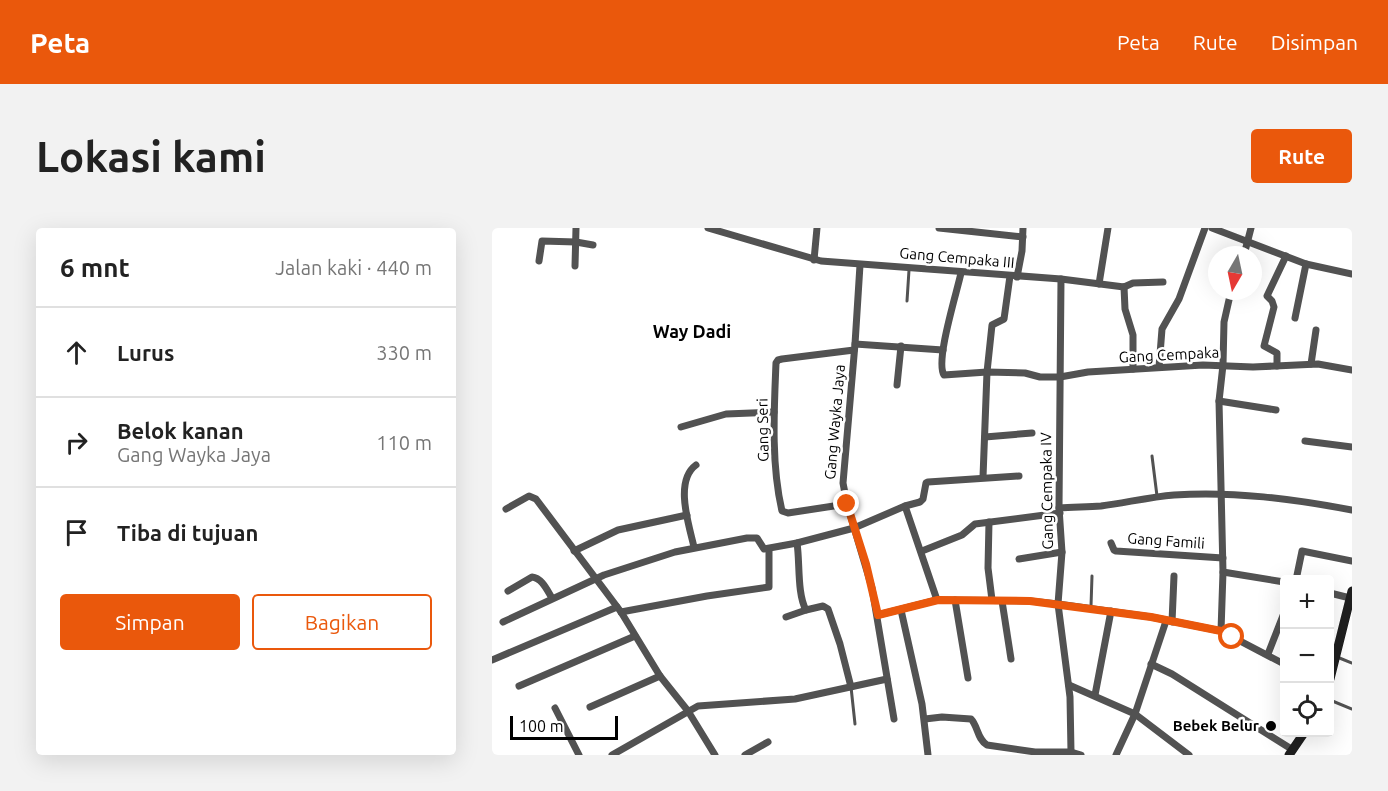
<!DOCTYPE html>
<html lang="id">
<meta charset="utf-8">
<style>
:root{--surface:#fff;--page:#f2f2f2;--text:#222;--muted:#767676;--line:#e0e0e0;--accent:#ea580c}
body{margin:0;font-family:Ubuntu,sans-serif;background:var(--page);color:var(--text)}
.controls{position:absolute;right:18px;bottom:18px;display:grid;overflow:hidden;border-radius:6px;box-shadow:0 6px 24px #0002}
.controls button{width:54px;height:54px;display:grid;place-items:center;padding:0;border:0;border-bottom:2px solid var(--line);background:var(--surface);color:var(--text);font:30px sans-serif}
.compass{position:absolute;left:716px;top:18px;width:54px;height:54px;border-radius:50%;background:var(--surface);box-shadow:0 6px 24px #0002;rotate:189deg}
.scale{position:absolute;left:18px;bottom:15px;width:108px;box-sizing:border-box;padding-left:6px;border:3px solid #000;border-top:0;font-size:16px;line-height:21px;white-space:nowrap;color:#000;-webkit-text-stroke:4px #fff;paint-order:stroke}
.stop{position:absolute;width:18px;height:18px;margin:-14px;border:4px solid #ea580c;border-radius:50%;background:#fff}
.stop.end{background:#ea580c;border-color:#fff;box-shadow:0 2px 6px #0008}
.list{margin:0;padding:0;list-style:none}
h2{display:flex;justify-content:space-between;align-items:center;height:78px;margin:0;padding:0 24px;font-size:26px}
h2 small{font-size:20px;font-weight:400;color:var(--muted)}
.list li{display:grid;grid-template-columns:39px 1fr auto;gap:18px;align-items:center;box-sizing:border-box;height:90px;padding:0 24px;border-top:2px solid var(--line)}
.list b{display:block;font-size:22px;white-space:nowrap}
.list p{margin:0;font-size:20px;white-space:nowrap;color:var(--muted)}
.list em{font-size:20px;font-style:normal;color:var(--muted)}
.actions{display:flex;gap:12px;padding:18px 24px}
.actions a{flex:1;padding:14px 0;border:2px solid var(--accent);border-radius:6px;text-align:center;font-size:21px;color:var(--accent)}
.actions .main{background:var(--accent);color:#fff}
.icon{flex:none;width:33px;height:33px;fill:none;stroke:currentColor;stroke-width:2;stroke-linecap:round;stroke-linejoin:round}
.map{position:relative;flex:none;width:860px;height:527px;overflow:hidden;border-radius:6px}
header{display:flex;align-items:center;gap:36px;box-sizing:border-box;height:84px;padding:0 30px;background:var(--accent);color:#fff}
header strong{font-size:28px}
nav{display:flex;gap:33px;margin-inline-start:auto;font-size:21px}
.intro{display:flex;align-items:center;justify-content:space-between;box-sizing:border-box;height:144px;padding:0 36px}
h1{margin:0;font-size:42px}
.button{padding:15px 27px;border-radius:6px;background:var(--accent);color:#fff;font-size:21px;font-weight:700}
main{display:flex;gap:36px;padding:0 36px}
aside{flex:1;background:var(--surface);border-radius:6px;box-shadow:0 6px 24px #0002}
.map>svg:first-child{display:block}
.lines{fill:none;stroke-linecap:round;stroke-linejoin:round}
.lane{stroke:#525252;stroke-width:3}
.street{stroke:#525252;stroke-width:7}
.secondary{stroke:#1f1f1f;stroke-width:9}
.route{stroke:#ea580c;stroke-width:8}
.poi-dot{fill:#000;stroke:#fff;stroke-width:2}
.labels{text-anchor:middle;stroke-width:5;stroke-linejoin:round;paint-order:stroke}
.street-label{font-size:15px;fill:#000;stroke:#fff}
.poi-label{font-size:15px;font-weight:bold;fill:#000;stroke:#fff;text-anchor:end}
.quarter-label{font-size:18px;font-weight:bold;fill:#000;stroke:#fff}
</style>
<header>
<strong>Peta</strong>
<nav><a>Peta</a><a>Rute</a><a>Disimpan</a></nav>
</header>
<div class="intro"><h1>Lokasi kami</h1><a class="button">Rute</a></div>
<main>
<aside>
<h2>6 mnt<small>Jalan kaki · 440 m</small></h2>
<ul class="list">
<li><svg class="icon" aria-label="ahead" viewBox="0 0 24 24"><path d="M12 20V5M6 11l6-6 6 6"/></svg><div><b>Lurus</b></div><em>330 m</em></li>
<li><svg class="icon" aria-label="right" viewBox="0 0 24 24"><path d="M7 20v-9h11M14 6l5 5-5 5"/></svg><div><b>Belok kanan</b><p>Gang Wayka Jaya</p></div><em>110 m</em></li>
<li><svg class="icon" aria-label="arrive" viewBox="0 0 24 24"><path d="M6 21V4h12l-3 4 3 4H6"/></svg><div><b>Tiba di tujuan</b></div></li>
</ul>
<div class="actions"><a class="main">Simpan</a><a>Bagikan</a></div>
</aside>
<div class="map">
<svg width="860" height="527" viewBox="0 0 860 527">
<rect width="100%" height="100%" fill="#fff"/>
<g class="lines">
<!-- lane -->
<g class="lane">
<polyline points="415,73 417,42"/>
<polyline points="660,228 665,268"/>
<polyline points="599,378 600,348"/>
<polyline points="845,429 860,435"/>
<polyline points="359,459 363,496"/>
<polyline points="838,472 860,481"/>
</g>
<!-- street -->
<g class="street">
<polyline points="216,0 329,33 569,51 632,59"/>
<polyline points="447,0 531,9"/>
<polyline points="720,0 814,36 860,46"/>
<polyline points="752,27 759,0"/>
<polyline points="322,32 325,0"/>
<polyline points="47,33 50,13 84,14 101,17"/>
<polyline points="368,37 363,116 351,255 355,276 380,360 402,491"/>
<polyline points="83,38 84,0"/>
<path d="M469 45C465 64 443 133 452 147L495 144 533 145 548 149H568L596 144 711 137 761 139 826 136 860 142"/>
<polyline points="525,49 530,23 531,0"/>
<polyline points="569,51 567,280 570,324 566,376 578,469 579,524"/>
<polyline points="607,56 616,0"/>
<polyline points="632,59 633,81 641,107 641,141"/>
<polyline points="632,59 641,55 671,54"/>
<polyline points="803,90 814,36"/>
<polyline points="363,116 451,122"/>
<polyline points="819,136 824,102"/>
<polyline points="785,138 785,125 772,118 782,79 780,73 775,68 794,28"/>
<polyline points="667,139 670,101 687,71 713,0"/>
<polyline points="405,157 409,118"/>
<polyline points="727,173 784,182"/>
<polyline points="189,199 234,186 282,184"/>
<polyline points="493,209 540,205"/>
<polyline points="813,213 860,219"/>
<polyline points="491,249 495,144 500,97 512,91 518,48"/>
<path d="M355 276 296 285 290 283C279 236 282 183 284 135L286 132 290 131 362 122"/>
<polyline points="413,278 445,372"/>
<path d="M567 280C581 279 595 279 609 278 633 275 657 269 682 267 742 263 801 271 860 282"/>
<polyline points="14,281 37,268 44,271 129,384 168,448 196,483 223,527"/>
<polyline points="497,294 496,340 500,372"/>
<path d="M305 315C308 334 305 366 314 382L331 378 336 381 348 416 359 459"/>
<polyline points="619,315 622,322 624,323 731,330"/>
<path d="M202 319C197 297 182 253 204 237"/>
<polyline points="82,323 126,302 195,287"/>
<polyline points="430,323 470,307 483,296 568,285"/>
<polyline points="527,331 570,324"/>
<polyline points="731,344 792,354"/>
<polyline points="804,352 810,323 860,333"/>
<path d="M16 363 40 349C50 350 55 362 60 370"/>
<polyline points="838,365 858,370"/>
<polyline points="463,372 476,450"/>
<polyline points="510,373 519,431"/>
<polyline points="409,382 430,476 436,527"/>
<polyline points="129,384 215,368 277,359 277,321"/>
<polyline points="386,387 445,372 538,373 566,376 659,389 729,403 792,436"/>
<polyline points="294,389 314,382"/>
<polyline points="11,394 112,347 183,324 255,310 265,310 272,321 305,315 362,300 413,278 428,274 431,271 434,255 436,254 527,248"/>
<polyline points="680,394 682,348"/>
<polyline points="729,403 731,344 727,173 731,137 732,94 739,63"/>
<polyline points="776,426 792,385"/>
<polyline points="0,432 125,379"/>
<polyline points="659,436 680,446 801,522"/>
<polyline points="577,457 643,486 697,527"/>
<polyline points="27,458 143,408"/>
<polyline points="603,467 619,383"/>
<polyline points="98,479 168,448"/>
<polyline points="63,480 87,527"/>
<path d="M433 491 450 489 479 491C486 498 485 511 495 517L543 524H579L589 527"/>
<polyline points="120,527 206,478 303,471 395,451"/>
<polyline points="253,527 276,514"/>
<polyline points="624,527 643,486 674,393"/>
</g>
<!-- secondary -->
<g class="secondary">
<polyline points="838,451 860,363"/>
<polyline points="797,527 812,505"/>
</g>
</g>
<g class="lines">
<!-- route -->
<polyline class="route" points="355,276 374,336 386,387 446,372 538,373 659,389 729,403 740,409"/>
</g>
<!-- markers -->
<circle class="poi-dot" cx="779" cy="498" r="6"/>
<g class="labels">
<!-- street labels -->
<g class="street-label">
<text transform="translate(465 30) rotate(5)" y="5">Gang Cempaka III</text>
<text transform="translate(677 127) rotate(-3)" y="5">Gang Cempaka</text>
<text transform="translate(343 194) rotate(-85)" y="5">Gang Wayka Jaya</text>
<text transform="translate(271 202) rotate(-91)" y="5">Gang Seri</text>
<text transform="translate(555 263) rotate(-91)" y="5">Gang Cempaka IV</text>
<text transform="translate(674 313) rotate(4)" y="5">Gang Famili</text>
</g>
<!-- poi labels -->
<g class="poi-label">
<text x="767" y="503">Bebek Belur</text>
</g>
<!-- quarter labels -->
<g class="quarter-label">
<text x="200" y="110">Way Dadi</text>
</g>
</g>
</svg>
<div class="controls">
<button>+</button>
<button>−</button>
<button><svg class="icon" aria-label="locate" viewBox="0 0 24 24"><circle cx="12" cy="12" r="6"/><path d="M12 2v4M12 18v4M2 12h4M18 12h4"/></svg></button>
</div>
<svg class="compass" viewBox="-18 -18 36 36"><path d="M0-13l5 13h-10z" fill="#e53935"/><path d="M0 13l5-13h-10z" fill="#767676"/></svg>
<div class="scale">100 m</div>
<div class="stop" style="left:740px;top:409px"></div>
<div class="stop end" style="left:355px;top:276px"></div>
</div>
</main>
